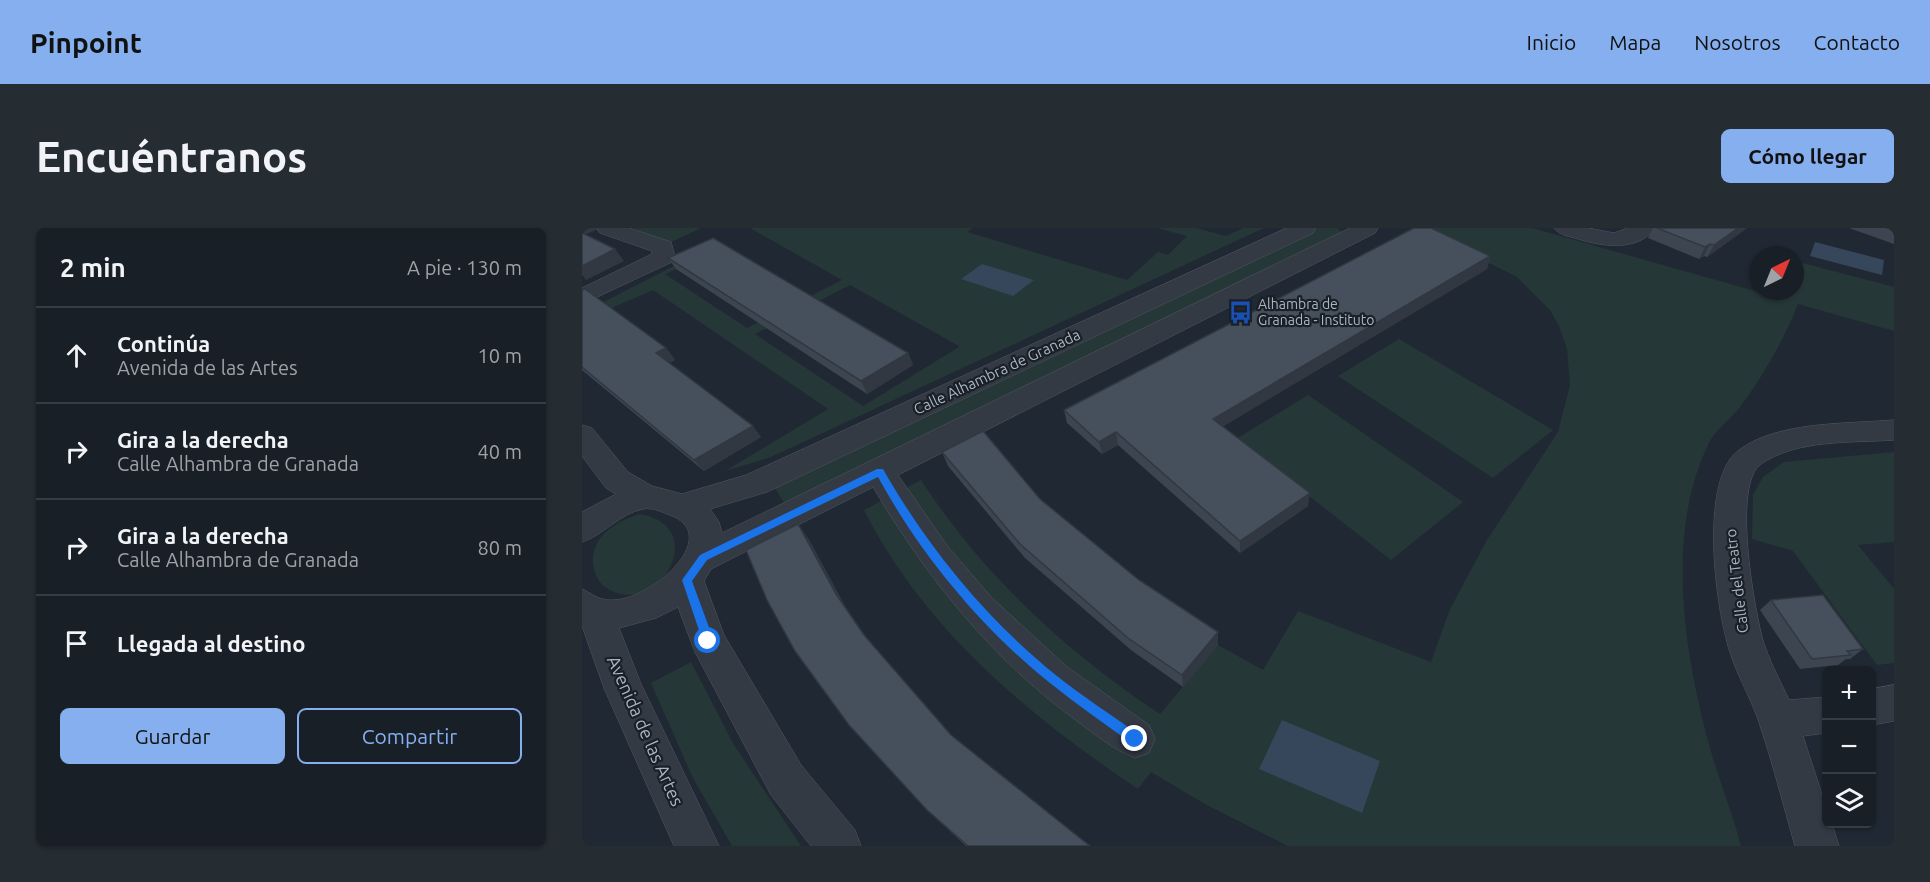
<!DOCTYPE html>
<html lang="es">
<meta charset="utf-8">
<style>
:root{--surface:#181f26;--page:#252c32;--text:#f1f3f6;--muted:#9fa2a7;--line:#363d43;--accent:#85afef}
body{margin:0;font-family:Ubuntu,sans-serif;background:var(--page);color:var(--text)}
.controls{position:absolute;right:18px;bottom:18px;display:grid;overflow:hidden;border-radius:9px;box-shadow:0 2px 4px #0004}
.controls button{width:54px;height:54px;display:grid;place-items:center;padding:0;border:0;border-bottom:2px solid var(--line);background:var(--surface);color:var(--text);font:30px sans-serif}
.compass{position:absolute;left:1168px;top:18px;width:54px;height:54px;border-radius:50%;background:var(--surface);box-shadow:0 2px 4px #0004;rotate:43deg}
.stop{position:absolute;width:18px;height:18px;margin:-14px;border:4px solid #1a73e8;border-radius:50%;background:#fff}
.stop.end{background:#1a73e8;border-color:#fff;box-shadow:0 2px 6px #0008}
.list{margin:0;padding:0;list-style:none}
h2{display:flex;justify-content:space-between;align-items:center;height:78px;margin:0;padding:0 24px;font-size:26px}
h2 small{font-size:20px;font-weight:400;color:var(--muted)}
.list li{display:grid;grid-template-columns:39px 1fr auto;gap:18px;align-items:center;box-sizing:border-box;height:96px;padding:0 24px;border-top:2px solid var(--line)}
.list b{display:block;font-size:22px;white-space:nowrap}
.list p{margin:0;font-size:20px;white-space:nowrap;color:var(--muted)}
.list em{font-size:20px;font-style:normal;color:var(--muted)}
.actions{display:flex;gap:12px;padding:18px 24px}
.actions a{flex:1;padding:14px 0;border:2px solid var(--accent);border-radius:9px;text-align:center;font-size:21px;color:var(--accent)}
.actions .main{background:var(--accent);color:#111}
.icon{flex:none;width:33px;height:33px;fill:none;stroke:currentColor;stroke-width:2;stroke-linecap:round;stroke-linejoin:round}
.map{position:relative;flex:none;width:1312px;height:618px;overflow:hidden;border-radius:9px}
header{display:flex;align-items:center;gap:36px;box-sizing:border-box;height:84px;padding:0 30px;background:var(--accent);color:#111}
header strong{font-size:28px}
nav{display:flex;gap:33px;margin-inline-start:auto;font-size:21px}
.intro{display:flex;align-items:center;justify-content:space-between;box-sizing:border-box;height:144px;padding:0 36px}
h1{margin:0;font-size:42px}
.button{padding:15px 27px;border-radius:9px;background:var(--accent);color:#111;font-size:21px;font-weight:700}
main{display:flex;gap:36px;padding:0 36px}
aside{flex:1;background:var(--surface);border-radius:9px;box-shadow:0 2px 4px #0004}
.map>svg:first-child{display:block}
.green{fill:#253736;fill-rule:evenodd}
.water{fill:#36465b}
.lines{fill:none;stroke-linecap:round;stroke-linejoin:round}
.minor-casing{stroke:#515862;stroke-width:1}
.minor{fill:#333a44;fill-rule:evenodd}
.wall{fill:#3c4550}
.shaded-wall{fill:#313841}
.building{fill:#46505d;stroke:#313841;stroke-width:1.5}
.route{fill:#1a73e8}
.labels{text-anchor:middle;stroke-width:4.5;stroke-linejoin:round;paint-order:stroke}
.far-poi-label{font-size:14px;fill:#adb5c1;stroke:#192028;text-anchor:start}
.street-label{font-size:15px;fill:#adb5c1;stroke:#192028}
.near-street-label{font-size:18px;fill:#adb5c1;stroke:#192028}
</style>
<header>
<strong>Pinpoint</strong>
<nav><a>Inicio</a><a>Mapa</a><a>Nosotros</a><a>Contacto</a></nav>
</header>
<div class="intro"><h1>Encuéntranos</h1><a class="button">Cómo llegar</a></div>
<main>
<aside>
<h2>2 min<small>A pie · 130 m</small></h2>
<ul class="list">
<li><svg class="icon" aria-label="ahead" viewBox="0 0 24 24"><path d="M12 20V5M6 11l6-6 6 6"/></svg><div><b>Continúa</b><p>Avenida de las Artes</p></div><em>10 m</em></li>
<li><svg class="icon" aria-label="right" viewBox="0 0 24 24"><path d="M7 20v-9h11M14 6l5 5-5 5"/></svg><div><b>Gira a la derecha</b><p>Calle Alhambra de Granada</p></div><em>40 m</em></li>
<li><svg class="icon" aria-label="right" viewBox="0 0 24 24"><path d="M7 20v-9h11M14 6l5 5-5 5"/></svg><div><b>Gira a la derecha</b><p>Calle Alhambra de Granada</p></div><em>80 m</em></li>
<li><svg class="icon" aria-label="arrive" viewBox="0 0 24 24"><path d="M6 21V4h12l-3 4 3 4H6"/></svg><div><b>Llegada al destino</b></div></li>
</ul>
<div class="actions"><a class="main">Guardar</a><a>Compartir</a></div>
</aside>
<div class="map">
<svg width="1312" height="618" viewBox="0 0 1312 618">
<rect width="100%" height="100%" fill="#202933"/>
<!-- green -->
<g class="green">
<polygon points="51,0 119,0 87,15"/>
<path d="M168 0H391L385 4 545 52 576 24 586 27 605 8 575 0H614L644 8 661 0H682L189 229 143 243 246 181 71 62 0 93V85L133 17 139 21 83 46 165 100 260 52ZM268 57 377 118V119L281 178 173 106Z"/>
<polygon points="736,0 755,0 761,5 204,278 193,260"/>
<path d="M837 0H950L1187 67 1189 63H1213V33L1312 59V103L1216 76C1201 114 1182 146 1158 179 1149 191 1135 200 1128 213 1081 305 1103 432 1130 527 1139 557 1151 587 1159 618H706L623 576 569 544 556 561C447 488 342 401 282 282L339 252C401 347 484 424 578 486L636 417 681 442 716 383 849 434 868 381 905 312 976 204 988 157 985 121 977 98 968 82 935 49Z"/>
<polygon points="817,111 971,202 911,250 756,148"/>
<polygon points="726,167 881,274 809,332 654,211"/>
<polygon points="1312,224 1312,314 1276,317 1312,361 1312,435 1295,437 1211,323 1170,311 1171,267 1181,249 1202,234"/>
<path d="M58 286C132 300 73 394 23 359 16 354 12 344 11 335 9 308 35 293 58 286Z"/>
<polygon points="109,434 152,517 219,618 150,618 111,550 69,455"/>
</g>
<!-- water -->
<g class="water">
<polygon points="1233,14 1302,32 1300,47 1228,28"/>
<polygon points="400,36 452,52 431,68 379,51"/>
<polygon points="700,492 798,533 780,585 677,541"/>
</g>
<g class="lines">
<defs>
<g id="minor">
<polygon points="15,0 47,0 89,14 93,29 90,34 0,76 0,60 70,26 70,23 18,5"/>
<path d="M705 0H734L731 5 185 264 128 281 137 294 140 305 768 0H796L793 5 316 247 366 319 410 370 485 439 567 497 573 511 567 525 553 530C532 522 514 507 495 493 410 431 345 350 291 259L129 341 122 353 142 407 219 537 273 602 279 618H229L189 567 113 424 96 379 74 390 37 400 59 456 137 618H92L22 460 0 398V361C7 364 14 370 21 371 59 382 146 309 88 287 80 284 70 279 61 281 38 285 22 307 0 314V284L34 266 24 260 0 228V197L10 200 46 244 70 258 100 266 164 247Z"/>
<path d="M972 0H1006L1032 5 1046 0H1073C1056 25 1017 18 993 10 985 8 977 7 972 0Z"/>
<path d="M1312 192V212C1270 215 1215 211 1179 236 1150 256 1172 378 1180 409 1186 431 1198 452 1207 472L1244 469V505L1221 508 1244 579V596H1250L1257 618H1213C1201 576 1190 532 1176 491 1166 464 1150 438 1144 410 1133 369 1118 250 1157 222 1196 193 1265 196 1312 192Z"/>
<polygon points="1312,457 1312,493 1290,497 1290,461"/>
</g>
</defs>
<!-- minor casing -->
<use href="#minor" class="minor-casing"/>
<!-- minor -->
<use href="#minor" class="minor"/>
</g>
<!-- wall -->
<g class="wall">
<polygon points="1071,0 1165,0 1125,29 1122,28 1117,31 1066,10"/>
<polygon points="1267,0 1312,0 1312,16"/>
<polygon points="908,28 905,41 641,198 726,278 658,325 536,217 520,226 485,195 482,182"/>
<polygon points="86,30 326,125 331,137 285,166 94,41"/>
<polygon points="0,62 84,120 93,132 87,135 179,209 122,243 0,142"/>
<polygon points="360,224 557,352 636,417 601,459 549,422 443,330 366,238"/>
<polygon points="226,310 264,380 287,413 369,507 508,618 384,618 345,582"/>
<polygon points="1189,372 1281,421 1268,431 1264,431 1256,437 1218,441 1178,382"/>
</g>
<!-- shaded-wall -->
<g class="shaded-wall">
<polygon points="0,0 14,0 14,2 0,8"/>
<polygon points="1156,0 1165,0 1125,29 1132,17"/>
<polygon points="1128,16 1122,28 1117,31 1123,19"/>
<polygon points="33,21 42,33 4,52 0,47 0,38"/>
<polygon points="908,28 905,41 632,204 631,191"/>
<polygon points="84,120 93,132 83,137 74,125"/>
<polygon points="326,125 331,137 285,166 279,153"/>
<polygon points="171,198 179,209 122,243 112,232"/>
<polygon points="534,204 536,217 520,226 517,214"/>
<polygon points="728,265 726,278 658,325 658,313"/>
<polygon points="216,296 226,310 264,380 292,420 254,366"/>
<polygon points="636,404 636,417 601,459 600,447"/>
</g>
<!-- building -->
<g class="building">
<polygon points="832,0 849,0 908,28 631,191 728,265 658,313 534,204 517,214 482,182"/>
<polygon points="1075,0 1156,0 1132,17 1128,16 1123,19"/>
<polygon points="0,5 33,21 0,38"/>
<polygon points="131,10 326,125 279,153 86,30"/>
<polygon points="3,61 84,120 74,125 171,198 112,232 0,139 0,62"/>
<polygon points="401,203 458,271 557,352 636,404 600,447 546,410 438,316 360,224"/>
<polygon points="216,296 254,366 282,407 369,507 508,618 386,618 345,582 267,497 213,423 185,372 164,322"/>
<polygon points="1241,367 1281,421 1265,423 1269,427 1230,431 1189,372"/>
</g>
<!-- route -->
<path class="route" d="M295 241H301C346 320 405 392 475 448 501 469 530 487 557 507V515H549C522 495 494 476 468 455 399 400 338 326 296 249L125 332 110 353 132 413 130 417H122L100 352 118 327Z"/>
<!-- icons -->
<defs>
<symbol id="bus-bare" viewBox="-9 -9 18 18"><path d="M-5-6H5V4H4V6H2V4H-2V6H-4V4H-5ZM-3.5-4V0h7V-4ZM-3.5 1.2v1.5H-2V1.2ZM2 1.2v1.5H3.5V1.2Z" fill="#1a4fb4" stroke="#192028" stroke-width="2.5" paint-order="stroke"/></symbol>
</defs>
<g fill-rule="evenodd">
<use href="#bus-bare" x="642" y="68" width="33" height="33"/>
</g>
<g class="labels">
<!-- far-poi labels -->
<g class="far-poi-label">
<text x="676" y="81">Alhambra de<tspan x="676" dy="16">Granada - Instituto</tspan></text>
</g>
<!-- street labels -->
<g class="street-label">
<text transform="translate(415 144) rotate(-25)" y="5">Calle Alhambra de Granada</text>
<text transform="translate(1155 353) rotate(-97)" y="5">Calle del Teatro</text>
</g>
<!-- near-street labels -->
<g class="near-street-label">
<text transform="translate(63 503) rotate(66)" y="6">Avenida de las Artes</text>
</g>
</g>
</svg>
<div class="controls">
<button>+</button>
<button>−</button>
<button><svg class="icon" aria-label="layers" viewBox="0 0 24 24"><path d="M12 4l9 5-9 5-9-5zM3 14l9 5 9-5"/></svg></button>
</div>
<svg class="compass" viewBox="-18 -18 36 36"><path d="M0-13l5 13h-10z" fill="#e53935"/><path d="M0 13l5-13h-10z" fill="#9fa2a7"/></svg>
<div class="stop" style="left:126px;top:413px"></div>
<div class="stop end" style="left:553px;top:511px"></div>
</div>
</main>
